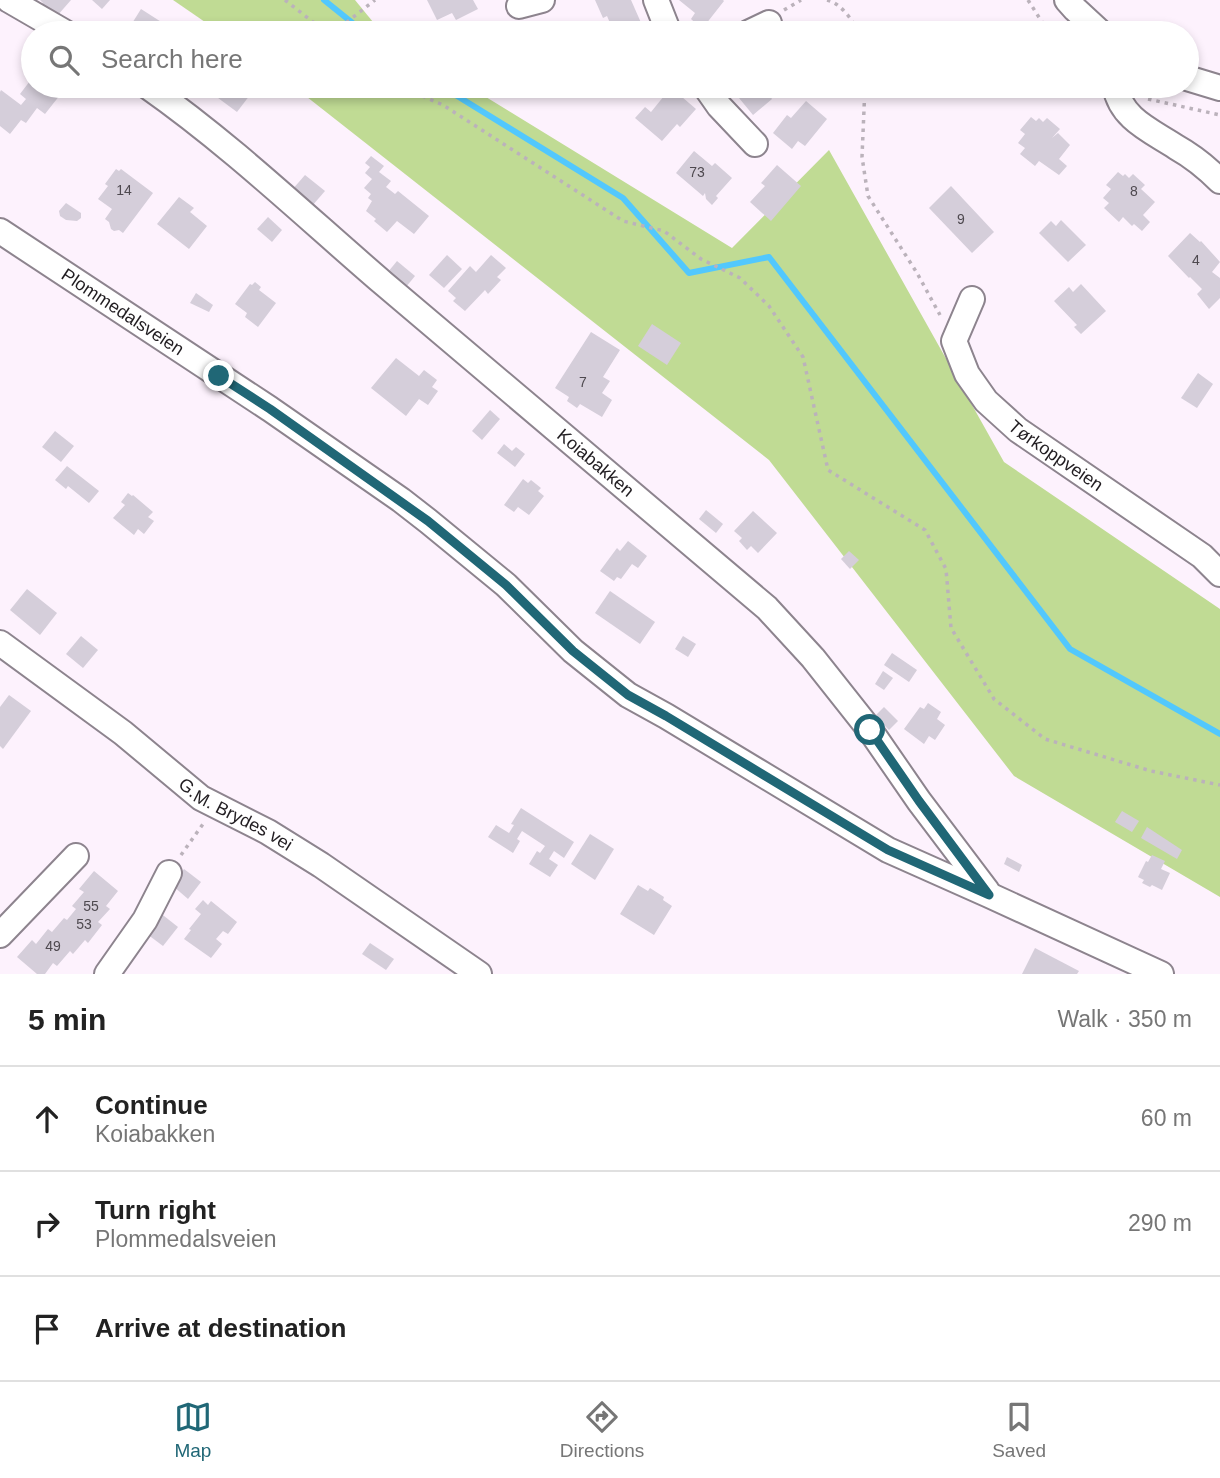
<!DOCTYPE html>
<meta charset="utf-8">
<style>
:root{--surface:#fff;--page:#f2f2f2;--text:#222;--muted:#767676;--line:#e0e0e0;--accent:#206776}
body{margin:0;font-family:Arial,sans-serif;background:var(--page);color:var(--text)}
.stop{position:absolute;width:21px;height:21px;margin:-16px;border:5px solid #206776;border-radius:50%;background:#fff}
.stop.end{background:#206776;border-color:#fff;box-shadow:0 2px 7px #0008}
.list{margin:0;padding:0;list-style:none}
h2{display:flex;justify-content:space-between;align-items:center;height:91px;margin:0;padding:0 28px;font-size:30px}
h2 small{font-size:23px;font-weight:400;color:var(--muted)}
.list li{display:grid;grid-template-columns:46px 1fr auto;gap:21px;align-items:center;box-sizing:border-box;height:105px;padding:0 28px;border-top:2px solid var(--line)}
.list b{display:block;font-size:26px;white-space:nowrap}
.list p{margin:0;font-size:23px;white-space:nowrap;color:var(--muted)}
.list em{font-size:23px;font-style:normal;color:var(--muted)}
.icon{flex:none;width:38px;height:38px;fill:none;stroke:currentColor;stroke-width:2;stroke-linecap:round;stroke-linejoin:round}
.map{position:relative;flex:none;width:1220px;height:974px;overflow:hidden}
.search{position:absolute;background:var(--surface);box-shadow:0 4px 10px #0003;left:21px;right:21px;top:21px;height:77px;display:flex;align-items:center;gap:18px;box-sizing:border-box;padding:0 24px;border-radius:38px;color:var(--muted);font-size:26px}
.sheet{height:406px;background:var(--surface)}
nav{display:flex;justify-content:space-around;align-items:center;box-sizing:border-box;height:98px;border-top:2px solid var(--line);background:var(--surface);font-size:19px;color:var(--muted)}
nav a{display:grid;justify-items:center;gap:4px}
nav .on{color:var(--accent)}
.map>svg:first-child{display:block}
.green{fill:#c0db94}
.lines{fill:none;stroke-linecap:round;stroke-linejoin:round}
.stream{stroke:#52c8fd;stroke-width:6}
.building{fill:#d5ceda}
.minor-casing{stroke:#8d848e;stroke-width:28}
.path{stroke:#bbb2bb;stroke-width:3.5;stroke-dasharray:3.5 5;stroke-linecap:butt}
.minor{stroke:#fff;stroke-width:24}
.route{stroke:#206776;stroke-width:9}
.labels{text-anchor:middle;stroke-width:6;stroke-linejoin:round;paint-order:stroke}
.number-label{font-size:14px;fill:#4e494f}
.street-label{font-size:18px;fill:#211d21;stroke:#fdf2fd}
</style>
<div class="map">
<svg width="1220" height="974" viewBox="0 0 1220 974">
<rect width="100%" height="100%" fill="#fdf2fd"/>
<!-- green -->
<g class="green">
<polygon points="173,0 355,0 382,33 221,33"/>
<polygon points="293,86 468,86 732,248 829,150 1004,462 1220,609 1220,897 1014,776 769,460"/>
</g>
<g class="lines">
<!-- stream -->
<g class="stream">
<polyline points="324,0 365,33"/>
<polyline points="441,86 623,198 689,273 769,257 1070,649 1220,734"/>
</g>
</g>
<!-- building -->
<g class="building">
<polygon points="40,0 71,0 57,16 35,11 43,3"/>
<polygon points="92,0 110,0 102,9"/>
<polygon points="427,0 473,0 478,9 456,20 452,13 437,20"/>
<polygon points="595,0 631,0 642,25 623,33 607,33 604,26 610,23 607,16 603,18"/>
<polygon points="679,0 723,0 724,1 702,29 691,19 695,13"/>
<polygon points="141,9 166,25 162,31 165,33 126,33"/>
<polygon points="33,77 33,86 48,86 60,95 45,114 37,108 26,123 21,120 10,134 0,126 0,92 1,90 21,105 26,99 20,94"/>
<polygon points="214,86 247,86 253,91 237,112 210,92"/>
<polygon points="676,86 686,92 682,97 696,109 680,127 677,124 662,141 635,118 645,107 651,112 664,96 666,98"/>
<polygon points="736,86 775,86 767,92 772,99 753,115 739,98 744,94"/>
<polygon points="806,101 827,119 805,146 798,141 792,149 773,133 787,115 791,118"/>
<polygon points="1031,117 1036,121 1039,118 1043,122 1047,118 1060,129 1052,138 1058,133 1070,145 1059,159 1067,166 1059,175 1039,161 1035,166 1020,154 1025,148 1018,143 1025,134 1020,130"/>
<polygon points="694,151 712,166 715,163 732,178 716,196 718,198 712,205 706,199 705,193 703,196 676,173"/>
<polygon points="371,156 384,166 379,172 391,181 386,187 395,194 398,191 429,216 414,234 397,221 387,232 374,221 376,219 366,211 372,201 368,198 371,194 364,188 372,179 365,173 370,167 365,163"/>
<polygon points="777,165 801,186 771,221 750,202 765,186 761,183"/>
<polygon points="116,169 119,171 121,169 153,193 123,233 119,230 114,231 111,229 109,222 105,219 112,209 98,199 108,186 105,184"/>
<polygon points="1118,172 1123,176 1125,174 1129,178 1133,174 1145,185 1141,189 1155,202 1143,215 1150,222 1142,231 1134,224 1132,226 1123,217 1119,222 1104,208 1109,203 1103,198 1111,189 1106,185"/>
<polygon points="305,175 325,191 312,206 292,190"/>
<polygon points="951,186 994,232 972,253 929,208"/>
<polygon points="179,197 194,208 190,212 207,226 189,249 157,224"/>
<polygon points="66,203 81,213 81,218 77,221 66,220 60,216 59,211"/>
<polygon points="268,217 282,230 272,242 257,229"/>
<polygon points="1061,220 1086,245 1068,262 1039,233 1051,221 1056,226"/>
<polygon points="1190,233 1200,242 1201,241 1220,262 1212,272 1220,278 1220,298 1209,309 1197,294 1202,289 1190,277 1189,278 1168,256"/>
<polygon points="447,255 462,269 444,288 429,275"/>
<polygon points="491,255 506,268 497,277 501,280 488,294 485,290 465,311 453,301 456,298 448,291 470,266 476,272"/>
<polygon points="397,261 415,276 406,287 388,272"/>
<polygon points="255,282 261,287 259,290 276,303 258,327 245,317 247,313 235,304 250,284 252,285"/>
<polygon points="1081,284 1106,311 1081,334 1074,327 1077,325 1054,301 1069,287 1073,292"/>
<polygon points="196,293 213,305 209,312 190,303"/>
<polygon points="652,324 681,343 667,365 638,346"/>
<polygon points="591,332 620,350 603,377 610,381 602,393 612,400 602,417 580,404 577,408 567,401 569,397 555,388"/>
<polygon points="396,358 419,376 424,370 437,380 432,387 438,391 428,405 419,399 406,416 371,388"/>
<polygon points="1198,373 1213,384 1197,408 1181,398"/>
<polygon points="490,410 500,419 482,440 472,431"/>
<polygon points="55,431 74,446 61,462 42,447"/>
<polygon points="504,444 512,451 516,447 525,454 515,467 497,453"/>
<polygon points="67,466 99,491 89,503 68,486 66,489 55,480"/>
<polygon points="523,479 528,483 531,480 541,488 538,491 544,496 529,515 518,507 514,512 504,505"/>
<polygon points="128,493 132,496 133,495 153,512 148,517 154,521 144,534 138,529 134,535 113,518 125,505 121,502"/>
<polygon points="706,510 723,524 716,533 699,519"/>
<polygon points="753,511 777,533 758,553 751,546 747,550 739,541 742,538 734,531"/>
<polygon points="628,541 647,556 638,568 632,564 621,579 617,577 614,581 600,571 617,548 620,551"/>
<polygon points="849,551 859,560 850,569 841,559"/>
<polygon points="27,589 57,613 40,635 10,610"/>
<polygon points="610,591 655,622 640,644 595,613"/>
<polygon points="81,636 98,650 83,668 66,654"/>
<polygon points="683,636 696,644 688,657 675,649"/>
<polygon points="892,653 917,670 909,682 884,665"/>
<polygon points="883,671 893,678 884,690 875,684"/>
<polygon points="9,695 31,711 3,749 0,746 0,707"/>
<polygon points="928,703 941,712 937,719 945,725 935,740 929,736 924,744 904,729 920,707 924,709"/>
<polygon points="884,707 898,721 889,730 875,716"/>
<polygon points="521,808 574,842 564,858 554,851 549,859 558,865 550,877 529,864 537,851 540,853 545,846 522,831 517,839 520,841 513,853 488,837 496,825 509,833 514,825 511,824"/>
<polygon points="1122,811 1139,821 1132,832 1115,822"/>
<polygon points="1147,827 1182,850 1177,859 1141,838"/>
<polygon points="590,834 614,849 595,880 571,864"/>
<polygon points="1152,855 1165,861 1161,869 1170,873 1162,890 1152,885 1150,887 1142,883 1144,880 1138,877 1146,861 1148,862"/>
<polygon points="1007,857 1022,865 1019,872 1004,864"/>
<polygon points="184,869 201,882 188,899 173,886 173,884"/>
<polygon points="94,871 118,891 106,906 110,909 98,922 102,925 88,943 85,940 73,954 70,951 57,966 53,963 45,974 37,974 17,957 32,940 36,944 48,929 52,932 64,918 67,920 76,909 72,906 84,892 79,889"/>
<polygon points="638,885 648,891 650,888 664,897 663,900 672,906 654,935 620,914"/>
<polygon points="203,900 208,905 211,901 237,922 228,934 223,931 216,939 222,944 211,958 184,939 191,930 189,929 201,914 195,909"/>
<polygon points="159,912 178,927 163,946 143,931"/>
<polygon points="370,943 394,959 386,970 362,954"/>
<polygon points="1035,948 1079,971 1077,974 1022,974"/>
</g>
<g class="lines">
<defs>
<g id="minor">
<polyline points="9,0 66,33"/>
<polyline points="656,0 669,33"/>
<polyline points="1067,0 1075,9 1101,33"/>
<polyline points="519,6 542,0"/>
<polyline points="748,33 769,23"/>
<polyline points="1187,78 1220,88"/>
<path id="s1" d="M147 86C231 145 305 216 383 283 511 392 639 499 767 608L813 658 870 730 919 801 987 891"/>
<polyline points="705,86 719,106 755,144"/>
<path d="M1115 86C1121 119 1150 130 1176 147 1192 156 1207 168 1220 181"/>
<path id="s2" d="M0 231 270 409 401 500 428 521 506 585 573 651 628 695 666 716 888 850 989 895 1161 974"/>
<path id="s3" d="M972 299 954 341 967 374 986 401 1018 430 1202 556 1220 574"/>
<path id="s4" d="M0 643 123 733 201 798 268 832 321 865 479 974"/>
<polyline points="0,935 76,856"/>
<polyline points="107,974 145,920 169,873"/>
</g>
</defs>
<!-- minor casing -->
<use href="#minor" class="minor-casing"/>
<!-- path -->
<g class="path">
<polyline points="285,0 327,33"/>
<path d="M827 0C841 3 853 21 859 33"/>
<polyline points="1028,0 1049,33"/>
<polyline points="784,10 801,0"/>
<polyline points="333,33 375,0"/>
<polyline points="399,86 443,105 623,221 664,231 701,259 740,278 769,306 803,357 828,470 925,530 946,569 951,628 994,699 1045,739 1151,771 1220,785"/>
<polyline points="865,86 862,157 868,196 917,273 940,315"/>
<polyline points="1148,99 1220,115"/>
<polyline points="181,855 203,824"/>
</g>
<!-- minor -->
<use href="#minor" class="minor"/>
</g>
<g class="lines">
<!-- route -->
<polyline class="route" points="219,376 270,409 428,521 506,585 573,651 628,695 666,716 888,850 989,895 919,801 870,730"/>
</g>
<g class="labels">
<!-- number labels -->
<g class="number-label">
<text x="697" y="177">73</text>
<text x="124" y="195">14</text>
<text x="1134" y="196">8</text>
<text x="961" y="224">9</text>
<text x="1196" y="265">4</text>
<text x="583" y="387">7</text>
<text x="91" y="911">55</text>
<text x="84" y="929">53</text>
<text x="53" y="951">49</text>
</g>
<!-- street labels -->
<g class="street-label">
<text dy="6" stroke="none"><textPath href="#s2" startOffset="147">Plommedalsveien</textPath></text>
<text dy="6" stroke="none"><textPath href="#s3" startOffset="203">Tørkoppveien</textPath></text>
<text dy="6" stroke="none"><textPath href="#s1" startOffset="586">Koiabakken</textPath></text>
<text dy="6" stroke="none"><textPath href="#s4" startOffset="292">G.M. Brydes vei</textPath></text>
</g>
</g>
</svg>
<div class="stop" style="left:870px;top:730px"></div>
<div class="stop end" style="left:219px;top:376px"></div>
<div class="search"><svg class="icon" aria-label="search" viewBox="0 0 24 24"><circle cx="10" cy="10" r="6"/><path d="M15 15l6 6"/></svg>Search here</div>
</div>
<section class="sheet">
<h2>5 min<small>Walk · 350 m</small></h2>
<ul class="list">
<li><svg class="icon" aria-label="ahead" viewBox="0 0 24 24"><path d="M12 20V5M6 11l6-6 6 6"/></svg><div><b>Continue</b><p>Koiabakken</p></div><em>60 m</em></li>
<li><svg class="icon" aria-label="right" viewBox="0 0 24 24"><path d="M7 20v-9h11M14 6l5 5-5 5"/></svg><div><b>Turn right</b><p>Plommedalsveien</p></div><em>290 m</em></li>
<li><svg class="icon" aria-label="arrive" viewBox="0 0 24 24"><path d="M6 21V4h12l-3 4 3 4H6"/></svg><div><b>Arrive at destination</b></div></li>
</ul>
</section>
<nav>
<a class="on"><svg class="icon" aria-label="map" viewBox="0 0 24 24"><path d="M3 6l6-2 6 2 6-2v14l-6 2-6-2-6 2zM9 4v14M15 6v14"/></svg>Map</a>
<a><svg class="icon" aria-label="directions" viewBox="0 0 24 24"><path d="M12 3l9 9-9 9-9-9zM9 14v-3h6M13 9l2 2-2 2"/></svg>Directions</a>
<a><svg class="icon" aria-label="saved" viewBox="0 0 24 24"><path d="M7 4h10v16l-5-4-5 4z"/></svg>Saved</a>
</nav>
